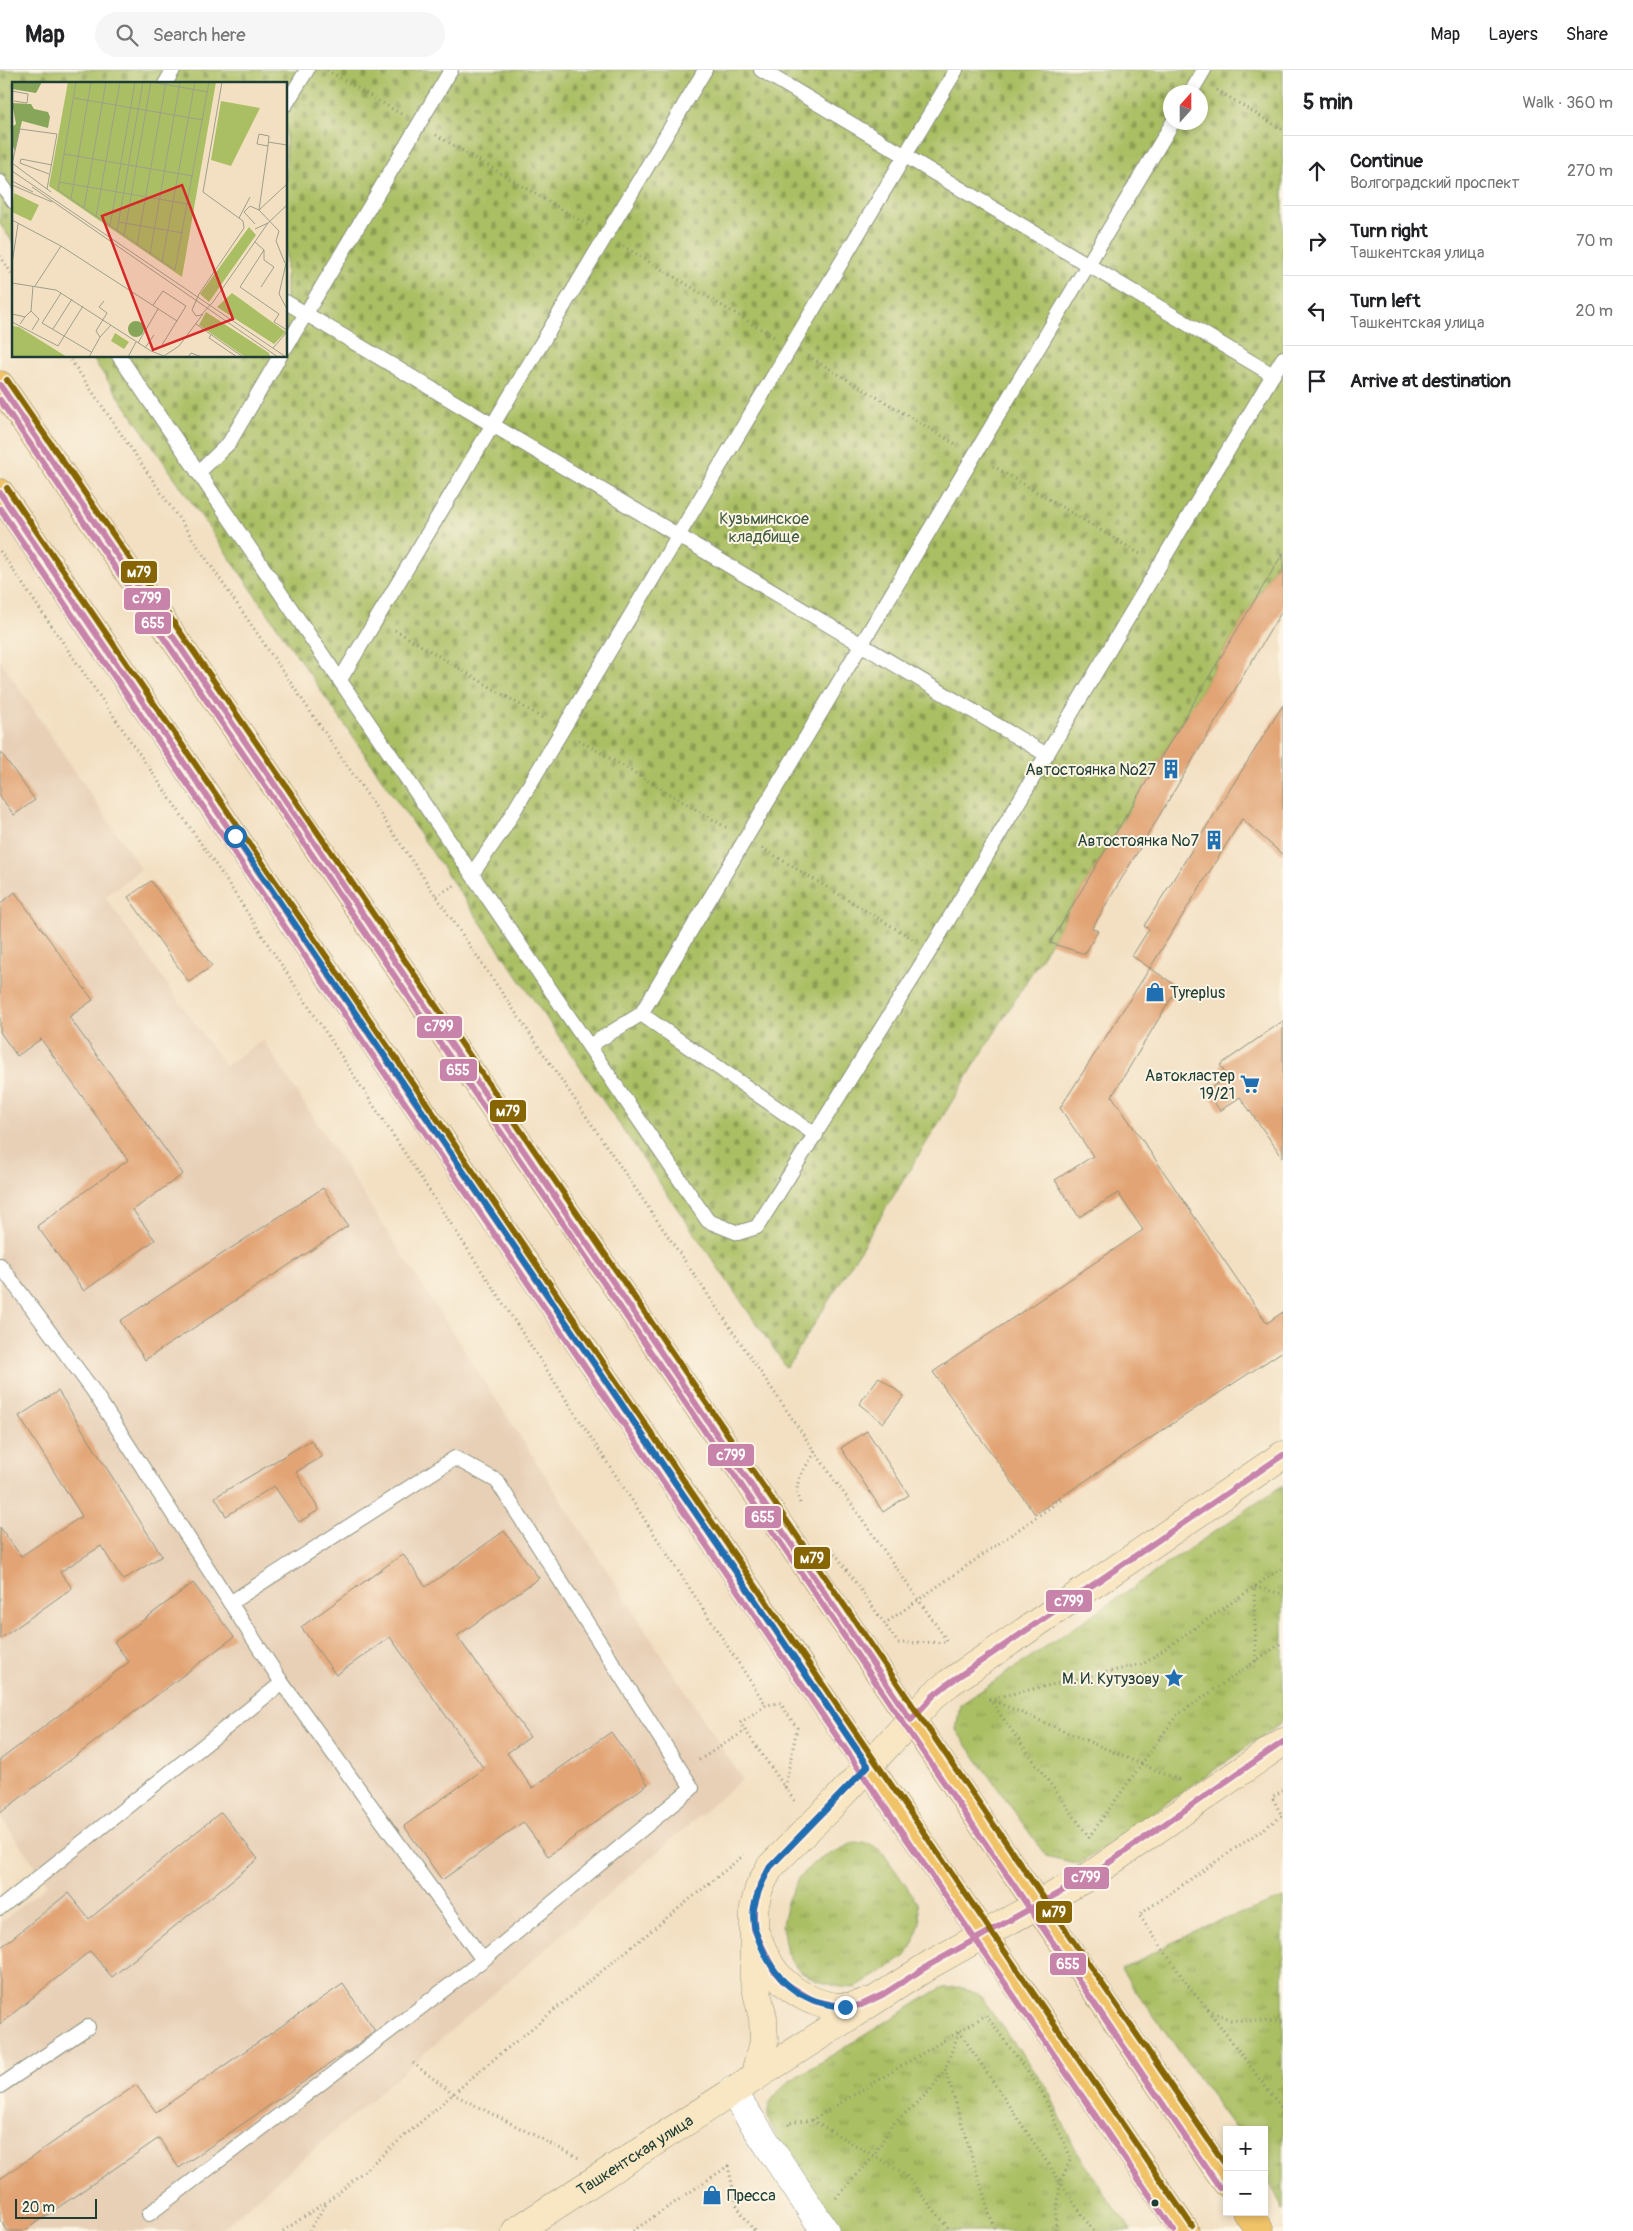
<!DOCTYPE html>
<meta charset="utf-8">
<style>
:root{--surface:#fff;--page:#f6f6f6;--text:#202124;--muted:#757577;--line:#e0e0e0}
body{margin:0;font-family:Pangolin,sans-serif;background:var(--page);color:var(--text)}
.controls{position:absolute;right:15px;bottom:15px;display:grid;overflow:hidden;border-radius:0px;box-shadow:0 2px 8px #0003}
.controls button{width:45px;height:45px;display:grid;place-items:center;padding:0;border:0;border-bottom:1px solid var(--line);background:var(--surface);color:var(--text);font:25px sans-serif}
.compass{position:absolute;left:1163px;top:15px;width:45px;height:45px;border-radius:50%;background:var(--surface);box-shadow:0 2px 8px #0003;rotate:21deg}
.scale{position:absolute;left:15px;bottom:12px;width:82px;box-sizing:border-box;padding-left:5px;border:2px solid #1f3d34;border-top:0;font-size:14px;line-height:18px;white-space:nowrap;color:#1f3d34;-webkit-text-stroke:4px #fcf5e5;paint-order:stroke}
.stop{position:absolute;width:15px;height:15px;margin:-11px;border:4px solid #1f6fb2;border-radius:50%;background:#fff}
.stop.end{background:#1f6fb2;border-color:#fff;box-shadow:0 1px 5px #0008}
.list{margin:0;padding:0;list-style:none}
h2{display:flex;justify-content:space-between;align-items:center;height:65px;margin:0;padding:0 20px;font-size:21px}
h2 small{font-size:16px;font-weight:400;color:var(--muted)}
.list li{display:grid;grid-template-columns:32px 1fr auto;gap:15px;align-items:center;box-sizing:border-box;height:70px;padding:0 20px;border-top:1px solid var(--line)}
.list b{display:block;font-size:19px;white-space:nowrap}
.list p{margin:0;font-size:16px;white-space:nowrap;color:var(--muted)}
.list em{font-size:16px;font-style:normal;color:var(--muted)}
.icon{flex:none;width:28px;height:28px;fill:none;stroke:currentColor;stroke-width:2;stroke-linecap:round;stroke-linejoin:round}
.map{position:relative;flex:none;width:1283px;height:2161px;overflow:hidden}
header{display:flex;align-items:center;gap:30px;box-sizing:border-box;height:70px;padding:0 25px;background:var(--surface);border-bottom:1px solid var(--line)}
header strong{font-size:24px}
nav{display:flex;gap:28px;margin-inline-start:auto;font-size:18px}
.search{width:350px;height:45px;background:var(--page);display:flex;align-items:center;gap:12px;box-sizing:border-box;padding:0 18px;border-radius:28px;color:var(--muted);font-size:19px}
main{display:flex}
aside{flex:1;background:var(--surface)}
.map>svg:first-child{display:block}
.built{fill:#e8d0b7}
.grass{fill:url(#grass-tufts);stroke:#647e4c}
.cemetery{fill:url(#cemetery-stones);stroke:#647e4c;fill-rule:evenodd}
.building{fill:#e2a475}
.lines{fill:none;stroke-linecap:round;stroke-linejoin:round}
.lane-casing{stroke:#898e7c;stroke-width:16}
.street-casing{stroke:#898e7c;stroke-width:29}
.secondary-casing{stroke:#898e7c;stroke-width:29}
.primary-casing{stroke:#898e7c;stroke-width:29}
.path{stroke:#898e7c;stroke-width:3;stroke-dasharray:1 4;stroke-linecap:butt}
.lane{stroke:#fff;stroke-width:14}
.street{stroke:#fff;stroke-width:28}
.secondary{stroke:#f9e7c3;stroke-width:28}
.primary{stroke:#f1c369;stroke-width:28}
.bus-1-casing{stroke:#fcf5e5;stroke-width:10}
.bus-2-casing{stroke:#fcf5e5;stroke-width:10}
.bus-3-casing{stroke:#fcf5e5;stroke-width:10}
.bus-1{stroke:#c783aa;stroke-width:6}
.bus-2{stroke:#c783aa;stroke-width:6}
.bus-3{stroke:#876503;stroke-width:6}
.route{stroke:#1f6fb2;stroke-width:6}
.bus-dot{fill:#1f3d34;stroke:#fcf5e5;stroke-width:2}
.labels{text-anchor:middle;stroke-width:4;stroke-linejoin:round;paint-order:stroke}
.park-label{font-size:16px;fill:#425e40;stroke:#fcf5e5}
.poi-label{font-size:16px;fill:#1f3d34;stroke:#fcf5e5;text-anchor:end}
.street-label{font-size:16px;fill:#1f3d34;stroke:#fcf5e5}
.inset-road{fill:none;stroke:#9e9f8a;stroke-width:1}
.view{fill:#d62828;fill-opacity:0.15;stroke:#d62828;stroke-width:2.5}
.inset-edge{fill:none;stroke:#1f3d34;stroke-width:2.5}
.line-badge{stroke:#fcf5e5;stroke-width:2}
.badge-label{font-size:14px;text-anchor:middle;font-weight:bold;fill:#fff}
</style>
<header>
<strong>Map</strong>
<div class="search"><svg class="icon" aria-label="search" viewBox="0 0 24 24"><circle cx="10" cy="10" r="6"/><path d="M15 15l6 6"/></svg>Search here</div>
<nav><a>Map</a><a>Layers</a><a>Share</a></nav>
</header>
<main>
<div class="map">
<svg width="1283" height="2161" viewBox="0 0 1283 2161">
<defs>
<pattern id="grass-tufts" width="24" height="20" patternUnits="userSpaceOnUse" patternTransform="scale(1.25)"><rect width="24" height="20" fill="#aabf63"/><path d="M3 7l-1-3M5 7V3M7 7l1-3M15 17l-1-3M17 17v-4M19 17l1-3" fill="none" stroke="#8a9c52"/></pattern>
<pattern id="cemetery-stones" width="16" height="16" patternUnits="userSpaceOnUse" patternTransform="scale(1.25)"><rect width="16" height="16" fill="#aabf63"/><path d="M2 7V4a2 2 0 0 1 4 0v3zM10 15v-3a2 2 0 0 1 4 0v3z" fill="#8a9c52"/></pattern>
</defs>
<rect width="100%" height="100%" fill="#fcf5e5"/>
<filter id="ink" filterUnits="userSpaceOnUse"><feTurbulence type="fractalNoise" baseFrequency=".02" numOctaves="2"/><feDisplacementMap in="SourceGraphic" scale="10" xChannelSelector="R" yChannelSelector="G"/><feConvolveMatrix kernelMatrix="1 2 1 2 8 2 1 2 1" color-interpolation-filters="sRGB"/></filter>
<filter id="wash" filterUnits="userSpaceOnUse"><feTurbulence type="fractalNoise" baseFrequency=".0096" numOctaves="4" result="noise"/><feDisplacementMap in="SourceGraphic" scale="20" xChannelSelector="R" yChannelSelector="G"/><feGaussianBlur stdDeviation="1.12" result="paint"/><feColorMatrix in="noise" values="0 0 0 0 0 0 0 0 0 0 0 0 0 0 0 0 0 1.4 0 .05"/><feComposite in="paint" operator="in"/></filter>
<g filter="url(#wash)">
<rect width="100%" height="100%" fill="#f3e0c3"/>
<!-- built -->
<polygon class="built" points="0,590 141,799 105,827 225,996 263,970 742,1709 219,2161 0,2161 0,1853 48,1814 0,1747"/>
<!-- grass -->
<g class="grass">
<polygon points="1283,1415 1283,1652 1079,1794 1046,1786 956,1660 960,1635"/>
<polygon points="855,1772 870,1774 881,1780 918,1833 920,1852 914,1873 906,1886 856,1918 841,1917 817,1911 799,1900 787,1884 782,1854 788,1829 799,1807 816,1791"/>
<polygon points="1283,1828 1283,2140 1264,2101 1264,2060 1236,2060 1121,1900 1203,1857"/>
<path d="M960 1917 978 1924 1047 2018 1075 2079 1131 2161H841C826 2140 770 2066 768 2046 766 2031 780 2020 790 2011L941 1918Z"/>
</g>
<!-- cemetery -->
<path class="cemetery" d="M0 0H1283V483L1050 873 787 1298 91 286H286V14H14V174L0 154ZM1170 22H1200V52H1170Z"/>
<g id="blocks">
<!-- building -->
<g class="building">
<polygon points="1283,483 1283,539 1092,858 1098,861 1085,884 1050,873"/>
<polygon points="1283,635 1283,785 1242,749 1150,898 1132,886 1149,859 1144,856"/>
<polygon points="0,681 35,730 14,745 0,726"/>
<polygon points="151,811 212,896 189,912 128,827"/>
<polygon points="15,822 93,930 69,947 183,1104 133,1140 155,1170 84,1221 37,1156 128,1090 41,969 17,986 0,962 0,834"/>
<polygon points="1150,898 1178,917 1112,1026 1267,1253 1283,1242 1283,1281 1035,1444 933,1302 1143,1160 1118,1123 1079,1147 1055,1110 1093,1086 1060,1038"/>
<polygon points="1283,951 1283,1088 1240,1027 1220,1041 1207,1021 1227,1006 1220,995"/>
<polygon points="323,1118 348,1156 145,1290 120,1251"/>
<polygon points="879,1307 904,1326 883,1353 859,1334"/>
<polygon points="58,1321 162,1486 123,1510 101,1476 60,1502 72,1518 0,1569 0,1457 21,1486 82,1446 19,1346"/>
<polygon points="867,1361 909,1425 883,1442 841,1378"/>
<polygon points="311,1370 322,1387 296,1402 319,1440 299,1452 274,1416 226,1446 215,1427"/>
<polygon points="504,1461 539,1508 457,1566 530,1667 507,1683 532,1718 611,1662 648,1714 548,1786 523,1752 442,1810 404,1756 484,1699 390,1567 336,1605 301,1557 403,1484 426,1517"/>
<polygon points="193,1513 234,1567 0,1743 0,1690 129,1592 114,1572"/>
<polygon points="221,1742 258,1789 112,1907 90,1881 0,1954 0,1878 68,1823 89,1849"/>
<polygon points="343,1914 375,1961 354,1977 179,2098 159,2068 24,2161 8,2161 0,2150 0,2109 136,2015 156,2042"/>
</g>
</g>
</g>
<g filter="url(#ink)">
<use href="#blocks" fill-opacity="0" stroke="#898e7c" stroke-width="1"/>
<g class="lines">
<defs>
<g id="lane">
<polyline points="761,0 1273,305"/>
<polyline points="165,14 173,0"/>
<polyline points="1191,22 1204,0"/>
<polyline points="286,34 307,0"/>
<polyline points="0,112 14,132"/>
<polyline points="286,232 1047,685"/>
<polyline points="286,277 451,0"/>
<polyline points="119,286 708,1151 738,1163 757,1157 931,879 1283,288"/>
<polyline points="198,403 229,373 280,286"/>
<polyline points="340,610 705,0"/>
<polyline points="472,804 502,761 956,0"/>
<polyline points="641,944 816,1065"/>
<polyline points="589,976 641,944 1173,52"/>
<polyline points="0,1195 92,1319 282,1613 483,1890"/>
<polyline points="0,1838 282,1613"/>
<polyline points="0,2016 88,1957"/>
<polyline points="149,2144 483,1890 692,1718 497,1411 455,1388 230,1533"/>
</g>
<polyline id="street" points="732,2021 825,2161"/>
<g id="secondary">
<path d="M757 1867C762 1879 767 1892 775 1902 795 1928 835 1946 866 1932"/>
<polyline points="754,2007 764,1972 763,1948 754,1909 754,1838 759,1818 770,1797 831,1736 934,1625 949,1613 1283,1385"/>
<path id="s1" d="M516 2161 931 1894 1091 1805 1283 1672"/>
</g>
<g id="primary">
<polyline points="0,315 279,721 1227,2113"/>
<polyline points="0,423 1185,2161"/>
<polyline points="1247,2142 1260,2161"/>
</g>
</defs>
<!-- lane casing -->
<use href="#lane" class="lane-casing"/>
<!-- street casing -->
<use href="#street" class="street-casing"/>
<!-- secondary casing -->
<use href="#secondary" class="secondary-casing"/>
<!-- primary casing -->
<use href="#primary" class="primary-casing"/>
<!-- path -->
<g class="path">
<polyline points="327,0 401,44"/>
<polyline points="1217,20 1283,60"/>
<polyline points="436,65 588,155"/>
<polyline points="623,176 774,267"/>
<polyline points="0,186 14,207"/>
<polyline points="68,286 815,1382 948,1572"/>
<polyline points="808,286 957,375"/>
<polyline points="993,396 1142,485"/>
<polyline points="0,481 224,807 766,1635"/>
<polyline points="395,560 544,649"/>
<polyline points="579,670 729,759"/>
<polyline points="762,778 913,869"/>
<polyline points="436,826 455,815"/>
<path d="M800 1433C791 1413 805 1399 815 1382"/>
<polyline points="832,1479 898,1573 947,1572"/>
<polyline points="884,1554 1062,1429"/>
<polyline points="1256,1591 1254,1517 1283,1524"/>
<polyline points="989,1629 1089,1767 1176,1646 1283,1572"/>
<polyline points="989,1629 1143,1594 1283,1497"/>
<polyline points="989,1629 1179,1710"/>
<polyline points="699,1690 745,1661"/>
<polyline points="785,1717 797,1658 780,1633 766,1635 740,1653 796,1733"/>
<polyline points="1283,1720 1272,1727 1282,1746 1139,1845 1192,1921 1208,1939 1231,1950 1283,1952"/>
<polyline points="1208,1940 1283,2040"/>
<polyline points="959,1961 1093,2161"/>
<polyline points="959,1962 945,1999 995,2161"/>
<polyline points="413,1993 453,2024 579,2088"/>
<polyline points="812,2050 904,2103 951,2161"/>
<polyline points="789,2055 788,2053 812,2050 986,1945 1041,2020 1071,2088 1060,2113 1055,2161"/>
<polyline points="836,2128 874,2086 891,2056 931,2020 945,1999"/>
<polyline points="283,2161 335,2126 482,1999 744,1785"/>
<polyline points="309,2161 326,2134"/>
<polyline points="633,2161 728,2096 737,2136 754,2161"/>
</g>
<!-- lane -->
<use href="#lane" class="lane"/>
<!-- street -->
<use href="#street" class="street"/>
<!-- secondary -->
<use href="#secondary" class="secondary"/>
<!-- primary -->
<use href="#primary" class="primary"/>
<defs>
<g id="bus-1">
<polyline points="0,315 279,721 911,1650 934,1625 949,1613 1283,1385"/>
<polyline points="0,423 868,1696 770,1797 759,1818 754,1838 754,1859 774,1901 785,1913 814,1931 845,1937 861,1935 882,1925 931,1894 1091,1805 1283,1672"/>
</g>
<g id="bus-2">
<polyline points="0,330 272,726 1220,2118"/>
<polyline points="0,439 1174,2161"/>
</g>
<g id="bus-3">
<polyline points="7,310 286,716 1227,2097"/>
<polyline points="7,418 1192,2156"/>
</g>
</defs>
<!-- bus-1 casing -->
<use href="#bus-1" class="bus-1-casing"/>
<!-- bus-2 casing -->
<use href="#bus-2" class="bus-2-casing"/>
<!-- bus-3 casing -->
<use href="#bus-3" class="bus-3-casing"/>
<!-- bus-1 -->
<use href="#bus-1" class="bus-1"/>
<!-- bus-2 -->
<use href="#bus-2" class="bus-2"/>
<!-- bus-3 -->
<use href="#bus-3" class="bus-3"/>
</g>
</g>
<g class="lines" filter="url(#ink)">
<!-- route -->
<path class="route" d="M235 766 868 1696 770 1797C763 1810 757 1822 754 1837 751 1852 756 1864 762 1878 779 1916 804 1933 845 1937"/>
</g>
<!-- icons -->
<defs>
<symbol id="building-bare" viewBox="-9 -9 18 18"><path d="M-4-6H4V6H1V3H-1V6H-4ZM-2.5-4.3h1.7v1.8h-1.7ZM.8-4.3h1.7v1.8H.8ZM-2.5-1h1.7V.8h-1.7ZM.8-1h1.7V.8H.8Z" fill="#1f6fb2" stroke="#fcf5e5" stroke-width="2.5" paint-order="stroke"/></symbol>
<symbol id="shop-bare" viewBox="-9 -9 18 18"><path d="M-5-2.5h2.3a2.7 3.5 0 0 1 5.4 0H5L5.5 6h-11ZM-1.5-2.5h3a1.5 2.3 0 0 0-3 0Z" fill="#1f6fb2" stroke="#fcf5e5" stroke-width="2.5" paint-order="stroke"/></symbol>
<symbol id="supermarket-bare" viewBox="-9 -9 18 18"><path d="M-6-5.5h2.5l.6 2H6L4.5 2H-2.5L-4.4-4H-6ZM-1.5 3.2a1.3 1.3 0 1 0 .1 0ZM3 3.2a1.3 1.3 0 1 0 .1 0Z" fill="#1f6fb2" stroke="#fcf5e5" stroke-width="2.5" paint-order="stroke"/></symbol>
<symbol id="sight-bare" viewBox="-9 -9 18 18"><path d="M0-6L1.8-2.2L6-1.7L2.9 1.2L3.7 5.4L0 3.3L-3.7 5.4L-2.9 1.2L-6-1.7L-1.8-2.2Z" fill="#1f6fb2" stroke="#fcf5e5" stroke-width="2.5" paint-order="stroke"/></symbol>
</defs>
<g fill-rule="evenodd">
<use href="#building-bare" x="1157" y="685" width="28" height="28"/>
<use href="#building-bare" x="1200" y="756" width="28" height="28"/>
<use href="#shop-bare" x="1141" y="908" width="28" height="28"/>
<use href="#supermarket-bare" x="1236" y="1000" width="28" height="28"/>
<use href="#sight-bare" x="1160" y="1594" width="28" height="28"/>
<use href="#shop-bare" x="698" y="2111" width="28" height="28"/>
</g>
<!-- markers -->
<circle class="bus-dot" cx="1155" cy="2133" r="4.5"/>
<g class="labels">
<!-- park labels -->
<g class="park-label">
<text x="764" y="454">Кузьминское<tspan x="764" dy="18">кладбище</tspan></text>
</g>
<!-- poi labels -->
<g class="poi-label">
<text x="1156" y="705">Автостоянка №27</text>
<text x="1199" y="776">Автостоянка №7</text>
<text x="1170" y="928" text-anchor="start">Tyreplus</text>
<text x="1235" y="1011">Автокластер<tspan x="1235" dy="18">19/21</tspan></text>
<text x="1159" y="1614">М. И. Кутузову</text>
<text x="727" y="2131" text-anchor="start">Пресса</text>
</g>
<!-- street labels -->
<g class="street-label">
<text dy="6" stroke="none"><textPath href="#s1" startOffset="141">Ташкентская улица</textPath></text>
</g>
</g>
<!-- overview -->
<g transform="translate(12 12)">
<rect width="275" height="275" fill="#f3e0c3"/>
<path d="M237 145 244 153 197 220 188 212ZM220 211 274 250 262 262 205 225ZM194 230 257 271 258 275H233L187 243Z" fill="#aabf63"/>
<path d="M0 0H30L24 11 0 7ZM0 21 19 22 22 27 36 30 38 35 36 46 10 39 3 69 0 62V45L4 42ZM116 247a8 8 0 1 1 16 0a8 8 0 1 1-16 0Z" fill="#87a659"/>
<path d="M56 0H204L170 195 37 104ZM209 19 248 26 219 84 199 78Z" fill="#aabf63"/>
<path d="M0 244 7 245 55 275H0Z" fill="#aabf63"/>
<path d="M2 111 27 123 19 139 0 130ZM103 251 117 260 112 267 99 259Z" fill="#aabf63"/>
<path class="inset-road" d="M64 0 46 108 163 188 197 0M139 0 196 10M210 0 191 110 231 139M0 9 16 12 15 21 2 19M62 16 191 38M256 60 275 63M52 72 181 94M9 77 8 81 37 92M9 77 40 83M0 81 39 110M0 82 8 47 45 52 35 107M0 89 274 275M0 99 21 110M47 100 176 122M0 103 40 120M20 105 266 275M59 117 79 0M72 126 94 0M84 135 108 0M227 136 238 115M0 138 49 164 165 239M231 139 232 146 187 212 180 228 184 234 189 233 201 220 256 141M106 140 171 151M243 142 232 130 238 124 247 128 256 64 257 54 247 52 245 62 256 64M98 144 123 0M243 147 256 141 275 123M105 149 131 0M112 154 139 0M243 160 252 168 228 205 267 232 262 240 275 248M125 163 154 0M138 172 168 0M275 177 267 212 275 227M150 180 183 0M273 181 264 159 267 149 247 128 275 102M0 182 6 142M0 201 44 208 139 269 152 274M23 204 49 164M249 205 262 185 252 178V168M49 211 30 241 79 270M141 223 151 209 174 224 150 263M19 229 27 237 20 248M0 232 13 235 8 242M13 235 19 229 21 204M0 240 46 264 71 224M184 242 231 275M41 247 60 217M199 253 197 256 225 275M88 255 99 243M126 261 146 227M133 266 142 253M261 266 275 250M152 274 167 264 191 232M77 275 88 255 84 249 95 231 87 225 92 219M116 275 124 260M176 275 179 271 190 275"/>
<path class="view" d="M170 103 221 237 141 268 90 134Z"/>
<rect width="275" height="275" class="inset-edge"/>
</g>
<g class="line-badge">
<rect x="120" y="490" width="38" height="24" rx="5" fill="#876503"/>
<rect x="123" y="517" width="48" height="24" rx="5" fill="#c783aa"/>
<rect x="134" y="541" width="38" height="24" rx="5" fill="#c783aa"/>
<rect x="416" y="945" width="47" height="24" rx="5" fill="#c783aa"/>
<rect x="439" y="988" width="39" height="24" rx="5" fill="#c783aa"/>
<rect x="489" y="1029" width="38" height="24" rx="5" fill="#876503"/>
<rect x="707" y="1373" width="48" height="24" rx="5" fill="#c783aa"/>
<rect x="744" y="1435" width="38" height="24" rx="5" fill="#c783aa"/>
<rect x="793" y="1476" width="38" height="24" rx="5" fill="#876503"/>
<rect x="1045" y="1519" width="48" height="24" rx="5" fill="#c783aa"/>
<rect x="1063" y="1796" width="47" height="24" rx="5" fill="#c783aa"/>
<rect x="1035" y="1830" width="38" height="24" rx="5" fill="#876503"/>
<rect x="1049" y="1882" width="38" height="24" rx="5" fill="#c783aa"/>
</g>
<g class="badge-label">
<text x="139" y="507">м79</text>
<text x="147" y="533">с799</text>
<text x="153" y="558">655</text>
<text x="439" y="961">с799</text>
<text x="458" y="1005">655</text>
<text x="508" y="1046">м79</text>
<text x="731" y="1390">с799</text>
<text x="763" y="1452">655</text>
<text x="812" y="1493">м79</text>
<text x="1069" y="1536">с799</text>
<text x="1086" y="1812">с799</text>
<text x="1054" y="1847">м79</text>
<text x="1068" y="1899">655</text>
</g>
</svg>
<div class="controls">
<button>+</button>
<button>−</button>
</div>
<svg class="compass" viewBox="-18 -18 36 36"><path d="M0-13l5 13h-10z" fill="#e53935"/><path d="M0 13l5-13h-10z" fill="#757577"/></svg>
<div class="scale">20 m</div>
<div class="stop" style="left:235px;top:766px"></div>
<div class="stop end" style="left:845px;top:1937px"></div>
</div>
<aside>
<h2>5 min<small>Walk · 360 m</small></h2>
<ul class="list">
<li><svg class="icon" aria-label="ahead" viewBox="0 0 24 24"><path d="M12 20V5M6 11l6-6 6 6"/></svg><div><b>Continue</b><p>Волгоградский проспект</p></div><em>270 m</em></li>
<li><svg class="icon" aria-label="right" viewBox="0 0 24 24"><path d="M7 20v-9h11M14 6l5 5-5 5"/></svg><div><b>Turn right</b><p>Ташкентская улица</p></div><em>70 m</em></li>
<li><svg class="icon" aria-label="left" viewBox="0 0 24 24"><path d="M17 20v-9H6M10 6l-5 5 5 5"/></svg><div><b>Turn left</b><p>Ташкентская улица</p></div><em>20 m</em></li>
<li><svg class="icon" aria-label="arrive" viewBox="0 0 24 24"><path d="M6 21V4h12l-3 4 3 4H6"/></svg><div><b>Arrive at destination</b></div></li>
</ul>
</aside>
</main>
